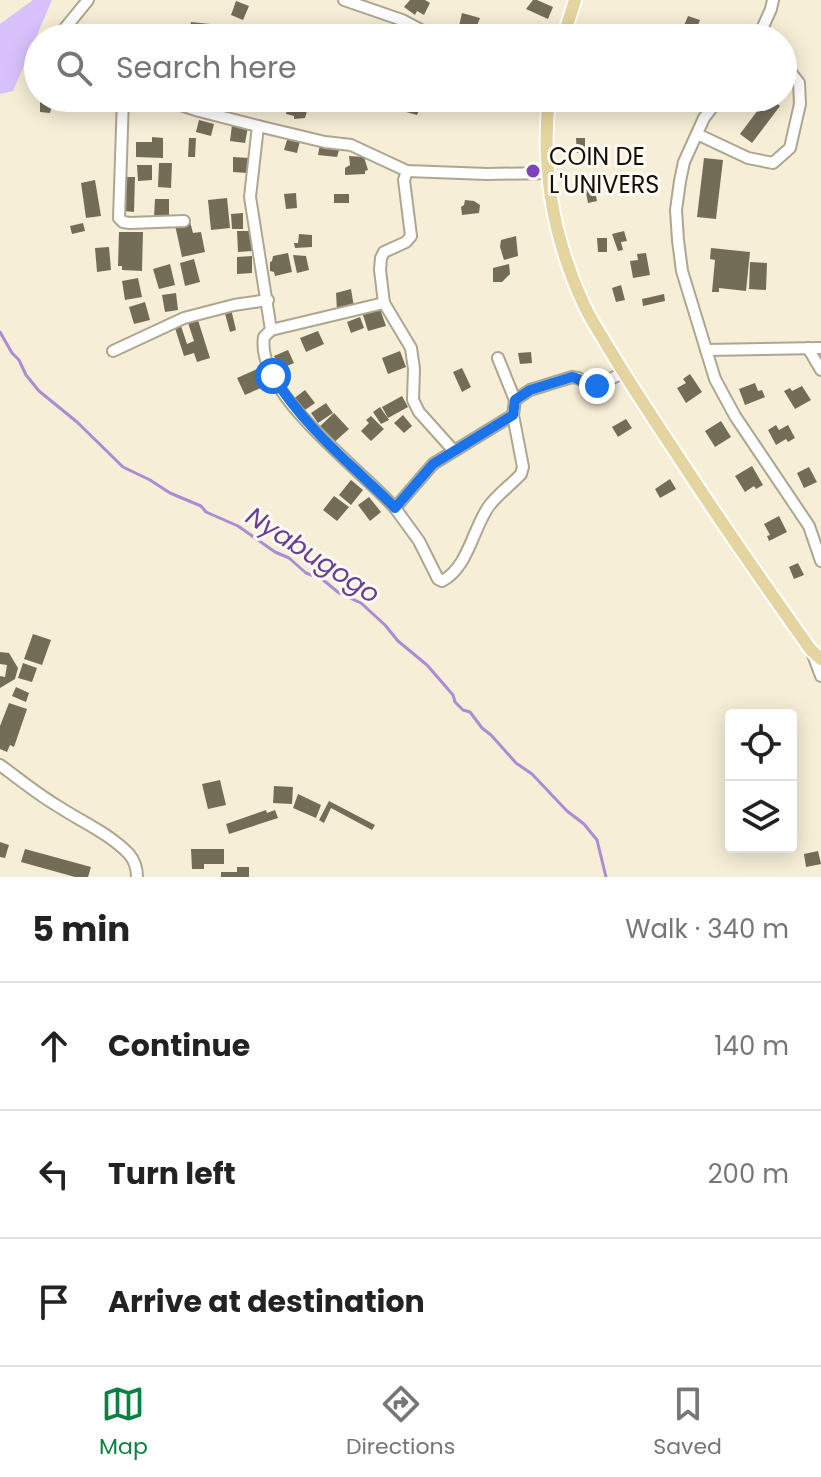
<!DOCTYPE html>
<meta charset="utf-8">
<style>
:root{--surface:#fff;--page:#f6f6f6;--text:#222;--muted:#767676;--line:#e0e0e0;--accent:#0b8043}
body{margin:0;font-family:Poppins,sans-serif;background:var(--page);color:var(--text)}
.controls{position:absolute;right:24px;bottom:24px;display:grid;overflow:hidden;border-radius:8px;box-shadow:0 4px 20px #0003}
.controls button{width:72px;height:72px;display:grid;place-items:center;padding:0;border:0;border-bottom:2px solid var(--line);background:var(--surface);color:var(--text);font:40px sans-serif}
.stop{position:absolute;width:24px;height:24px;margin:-18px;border:6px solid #1a73e8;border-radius:50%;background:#fff}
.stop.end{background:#1a73e8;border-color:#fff;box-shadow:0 2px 8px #0008}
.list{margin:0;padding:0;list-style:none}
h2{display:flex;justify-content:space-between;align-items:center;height:104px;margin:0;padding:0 32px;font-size:34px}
h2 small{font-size:26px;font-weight:400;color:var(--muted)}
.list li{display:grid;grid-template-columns:52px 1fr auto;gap:24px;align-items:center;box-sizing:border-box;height:128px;padding:0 32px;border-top:2px solid var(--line)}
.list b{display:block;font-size:30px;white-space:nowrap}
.list em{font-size:26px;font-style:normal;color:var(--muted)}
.icon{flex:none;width:44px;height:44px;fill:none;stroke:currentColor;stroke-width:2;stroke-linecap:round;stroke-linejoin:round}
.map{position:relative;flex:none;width:821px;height:877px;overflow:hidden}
.search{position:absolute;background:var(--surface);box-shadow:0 4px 20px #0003;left:24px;right:24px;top:24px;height:88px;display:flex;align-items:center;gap:20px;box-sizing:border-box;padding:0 28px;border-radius:44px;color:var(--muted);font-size:30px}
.sheet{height:488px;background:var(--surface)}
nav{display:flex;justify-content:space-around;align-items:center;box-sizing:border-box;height:112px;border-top:2px solid var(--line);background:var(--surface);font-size:22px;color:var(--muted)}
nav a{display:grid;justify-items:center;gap:4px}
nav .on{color:var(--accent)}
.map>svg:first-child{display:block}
.green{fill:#d9c2fc}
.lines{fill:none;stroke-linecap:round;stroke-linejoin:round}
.stream{stroke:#ab8cd5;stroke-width:3}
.building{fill:#736d58}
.minor-casing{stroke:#ada690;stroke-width:14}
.major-casing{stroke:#fff;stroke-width:16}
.minor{stroke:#fff;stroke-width:10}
.major{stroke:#e4d4a0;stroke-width:12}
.route{stroke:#1a73e8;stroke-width:10}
.poi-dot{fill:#7d44ba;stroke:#fffbf2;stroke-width:3}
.labels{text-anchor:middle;stroke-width:6;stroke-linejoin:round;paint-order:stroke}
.poi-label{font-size:24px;fill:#131008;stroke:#fffbf2;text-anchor:start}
.water-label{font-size:26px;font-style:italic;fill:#673f95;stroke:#fffbf2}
</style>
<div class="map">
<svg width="821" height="877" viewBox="0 0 821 877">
<rect width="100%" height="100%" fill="#f6eed6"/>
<!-- green -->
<polygon class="green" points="33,0 52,0 13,91 0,94 0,24"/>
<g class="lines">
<!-- stream -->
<polyline class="stream" points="0,332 12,353 19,360 26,375 39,391 77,422 123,467 150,480 170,493 201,506 206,512 238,526 275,552 289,558 306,573 322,579 339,593 361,603 385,625 398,641 427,665 453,695 455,702 463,710 470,712 482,728 491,735 516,763 532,774 567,811 584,824 597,840 606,877"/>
</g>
<!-- building -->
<g class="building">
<polygon points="410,0 425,0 430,3 424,15 417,11 415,15 404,7"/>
<polygon points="533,0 537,0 553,7 548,19 526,9"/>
<polygon points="236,1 249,6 243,20 231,15"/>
<polygon points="462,13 480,18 474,33 467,32 467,28 459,26"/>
<polygon points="688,16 700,20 698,25 715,31 712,38 687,38 680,35"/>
<polygon points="191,22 210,24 208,38 189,38"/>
<polygon points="589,26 599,31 596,38 583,38"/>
<polygon points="84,33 108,34 108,38 84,38"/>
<polygon points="405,98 423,98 423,102 417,115 399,110"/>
<polygon points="767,98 770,98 780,106 752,143 740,134"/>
<polygon points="40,102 54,102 54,108 51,109 50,113 40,112"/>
<polygon points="289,102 309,104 305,118 294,119 294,116 286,114"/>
<polygon points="199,120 214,124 211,136 196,132"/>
<polygon points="232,125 248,127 245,143 230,141"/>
<polygon points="152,137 163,138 163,158 136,157 136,142 152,142"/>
<polygon points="288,137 300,141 297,153 284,150"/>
<polygon points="189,138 196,138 195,157 188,157"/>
<polygon points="576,138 585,138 585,153 577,153"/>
<polygon points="320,144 340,147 337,157 318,155"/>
<polygon points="349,156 364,157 368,170 365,171 365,174 345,175 345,168 350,165"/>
<polygon points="233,157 249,158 248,173 233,172"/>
<polygon points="704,158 723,160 716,219 697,217"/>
<polygon points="159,163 172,163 171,188 158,187"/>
<polygon points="137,165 152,165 152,180 138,181"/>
<polygon points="123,177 135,177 134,212 123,211"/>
<polygon points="95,180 101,216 86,218 81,183"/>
<polygon points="594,187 597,201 588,203 585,188"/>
<polygon points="296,193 297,208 286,209 284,194"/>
<rect x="334" y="194" width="15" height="9"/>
<polygon points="227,198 230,228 211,230 208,200"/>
<polygon points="155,199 169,199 169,219 154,218"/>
<polygon points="465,200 474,201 480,205 479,213 462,215 461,207 464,205"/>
<polygon points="243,213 243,229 232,229 231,214"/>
<polygon points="190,222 193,233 201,232 205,252 182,257 175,225"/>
<polygon points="83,223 85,231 72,234 70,226"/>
<polygon points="237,231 252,231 252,251 238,252"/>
<polygon points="624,231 627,241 621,242 623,250 618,251 612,234"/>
<polygon points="119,232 143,232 142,271 122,270 122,266 118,266"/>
<polygon points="299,234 312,235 312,247 295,248 294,243 298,243"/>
<polygon points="516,236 518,256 504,260 500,247 501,240"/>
<polygon points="597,238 607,238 607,252 598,252"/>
<polygon points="109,247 111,270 97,272 95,248"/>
<polygon points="711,248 750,252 746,291 719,288 719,292 712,292 715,260 710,259"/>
<polygon points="288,253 292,272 275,276 274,272 270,271 270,262 272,261 273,256"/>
<polygon points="646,253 650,275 633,278 630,261 638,260 637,254"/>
<polygon points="293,255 306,256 309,270 297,273"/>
<polygon points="252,256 252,273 237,274 237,257"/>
<polygon points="194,259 200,282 185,286 180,263"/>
<polygon points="750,262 767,263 766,290 749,289"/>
<polygon points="170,264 175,285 159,289 153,269"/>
<polygon points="509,264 510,274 502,282 493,282 493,268"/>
<polygon points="138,278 142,297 125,300 122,281"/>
<polygon points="621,285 625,300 616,302 612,288"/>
<polygon points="351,289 354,307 337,310 336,293"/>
<polygon points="176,293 178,310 165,312 162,295"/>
<polygon points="664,294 665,301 643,306 642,299"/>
<polygon points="145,302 150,320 134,324 129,307"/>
<polygon points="231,309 236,330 230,332 224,310"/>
<polygon points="380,309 386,326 368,331 363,315"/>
<polygon points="197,317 210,358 197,362 194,353 184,356 174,325 180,323 187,344 194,341 187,320"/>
<polygon points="360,317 364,328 351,333 347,322"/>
<polygon points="318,331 324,344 306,352 300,338"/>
<polygon points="288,350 294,363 280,369 274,356"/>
<polygon points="400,351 406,367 388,374 382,358"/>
<polygon points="531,352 532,363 520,364 518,353"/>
<polygon points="462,368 471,387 462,392 453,372"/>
<polygon points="257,369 265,386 245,395 237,378"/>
<polygon points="690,374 702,392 686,403 677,388 686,383 683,379"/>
<polygon points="755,383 758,391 762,390 765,397 745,405 739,389"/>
<polygon points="802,386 811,400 795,409 784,391 790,388 792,391"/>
<polygon points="305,390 315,403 302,412 292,400"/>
<polygon points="402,396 408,407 388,418 382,407"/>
<polygon points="326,403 333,413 318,423 311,413"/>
<polygon points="380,407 389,420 381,424 373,412"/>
<polygon points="334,413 349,429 331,445 316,430"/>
<polygon points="403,415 412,426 404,433 394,423"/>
<polygon points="371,416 384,429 371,441 361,431 369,423 366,420"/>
<polygon points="626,419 632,428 618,437 612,427"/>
<polygon points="721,421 731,437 715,447 705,431"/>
<polygon points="776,425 779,430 788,425 795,438 788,442 786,439 776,445 768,430"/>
<polygon points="752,466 763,485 756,489 754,486 745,492 735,476"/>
<polygon points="809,467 817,482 804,488 797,473"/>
<polygon points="670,479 676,489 660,498 655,489"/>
<polygon points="351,480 363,490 351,505 339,495"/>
<polygon points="334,496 349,507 337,521 323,510"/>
<polygon points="369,497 381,512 370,521 358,505"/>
<polygon points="779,516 787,532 769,541 767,536 770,535 764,524"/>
<polygon points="798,563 804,575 794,579 789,567"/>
<polygon points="33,634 51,640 42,665 24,659"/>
<polygon points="0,652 9,653 18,668 15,679 0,688 0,676 5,677 7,665 0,664"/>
<polygon points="23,663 37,668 32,682 18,678"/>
<polygon points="16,687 29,693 26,702 12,696"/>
<polygon points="9,703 27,709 14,747 10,745 7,752 0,749 0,726"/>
<polygon points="220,780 226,805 208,809 202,784"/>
<polygon points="274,786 293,787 292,804 273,803"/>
<polygon points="298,794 321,805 316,818 293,808"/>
<polygon points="329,801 375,825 372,830 331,808 324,823 319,820"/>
<polygon points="266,810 267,813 275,810 278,818 229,834 226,824"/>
<polygon points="0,842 9,845 5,858 0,857"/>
<polygon points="25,849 91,867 88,877 75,877 21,862"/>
<polygon points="191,849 224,849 224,864 204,864 204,869 192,869"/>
<polygon points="818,851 821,864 806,867 804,854"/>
<polygon points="237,867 249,867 249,877 221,877 221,872 237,872"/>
</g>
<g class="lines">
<defs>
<g id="minor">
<polyline points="344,0 402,20 436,38"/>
<polyline points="57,38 88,0"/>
<polyline points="758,38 771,9 773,0"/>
<polyline points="123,98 119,218 123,222 130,223 184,221"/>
<polyline points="160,98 199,111 258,126 325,142 351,145 407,171 487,174 548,173"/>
<polyline points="719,98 704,118 684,162 680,181 676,210 678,240 682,271 715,379 735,416 809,526 821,561"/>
<polyline points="258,126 250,197 271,330 384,303"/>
<polyline points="697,134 748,158 773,163 790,148 800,104 799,83 783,62"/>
<polyline points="407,171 404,180 411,236 406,242 384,252 381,258 380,270 384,303 411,348 414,369 413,400 419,412 454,451"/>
<path d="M271 330 264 337C255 393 360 468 395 508L433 464 513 415"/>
<polyline points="808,348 821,370"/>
<polyline points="706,350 821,348"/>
<polyline points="113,351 184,318 234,305 268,300"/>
<polyline points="515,400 530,390 572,377 578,378 593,387 623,373"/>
<path d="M395 508 419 541 438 579 442 581C468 568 473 528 489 506 498 494 511 485 521 474L523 467 513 415 515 400 498 358"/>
<polyline points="812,652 821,676"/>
<path d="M0 765C18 778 36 793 56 805 80 821 109 833 129 854 135 861 137 868 137 877"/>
</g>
<g id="major">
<polyline points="563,38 575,0"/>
<path d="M549 98C541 169 554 240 584 305 590 318 598 330 605 342 627 379 650 414 674 450 718 518 764 584 811 650L821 659"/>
</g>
</defs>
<!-- minor casing -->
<use href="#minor" class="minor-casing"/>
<!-- major casing -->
<use href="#major" class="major-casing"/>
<!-- minor -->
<use href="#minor" class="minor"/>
<!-- major -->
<use href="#major" class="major"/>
</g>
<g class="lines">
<!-- route -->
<path class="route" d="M273 376C296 413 327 444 359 473 371 485 383 495 395 508L433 464 513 415 515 400 530 390 572 377C582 378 587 388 597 386"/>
</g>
<!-- markers -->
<circle class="poi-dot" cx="533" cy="171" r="8"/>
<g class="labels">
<!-- poi labels -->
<g class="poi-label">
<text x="549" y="165">COIN DE<tspan x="549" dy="28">L'UNIVERS</tspan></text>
</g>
<!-- water labels -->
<g class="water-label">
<text transform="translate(313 555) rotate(33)" y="9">Nyabugogo</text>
</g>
</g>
</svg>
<div class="controls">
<button><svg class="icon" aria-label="locate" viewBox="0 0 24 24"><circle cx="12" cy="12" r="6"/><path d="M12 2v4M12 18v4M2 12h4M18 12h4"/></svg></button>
<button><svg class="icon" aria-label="layers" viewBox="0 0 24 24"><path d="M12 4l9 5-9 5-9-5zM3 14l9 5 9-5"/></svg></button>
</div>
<div class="stop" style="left:273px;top:376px"></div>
<div class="stop end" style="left:597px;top:386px"></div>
<div class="search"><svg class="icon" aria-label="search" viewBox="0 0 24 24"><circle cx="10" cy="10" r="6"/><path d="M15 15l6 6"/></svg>Search here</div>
</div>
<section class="sheet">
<h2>5 min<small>Walk · 340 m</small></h2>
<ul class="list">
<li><svg class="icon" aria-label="ahead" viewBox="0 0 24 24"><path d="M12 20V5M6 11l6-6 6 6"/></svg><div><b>Continue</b></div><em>140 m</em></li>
<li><svg class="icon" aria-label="left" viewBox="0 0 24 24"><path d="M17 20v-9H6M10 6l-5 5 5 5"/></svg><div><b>Turn left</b></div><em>200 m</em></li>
<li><svg class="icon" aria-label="arrive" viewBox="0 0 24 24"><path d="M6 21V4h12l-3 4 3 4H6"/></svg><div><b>Arrive at destination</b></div></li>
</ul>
</section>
<nav>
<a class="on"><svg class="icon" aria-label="map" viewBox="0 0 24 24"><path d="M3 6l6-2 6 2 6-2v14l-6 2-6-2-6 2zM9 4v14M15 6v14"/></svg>Map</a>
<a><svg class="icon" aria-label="directions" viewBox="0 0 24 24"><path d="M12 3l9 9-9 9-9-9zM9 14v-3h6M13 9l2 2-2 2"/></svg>Directions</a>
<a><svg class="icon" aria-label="saved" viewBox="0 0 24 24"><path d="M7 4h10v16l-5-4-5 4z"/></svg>Saved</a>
</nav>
